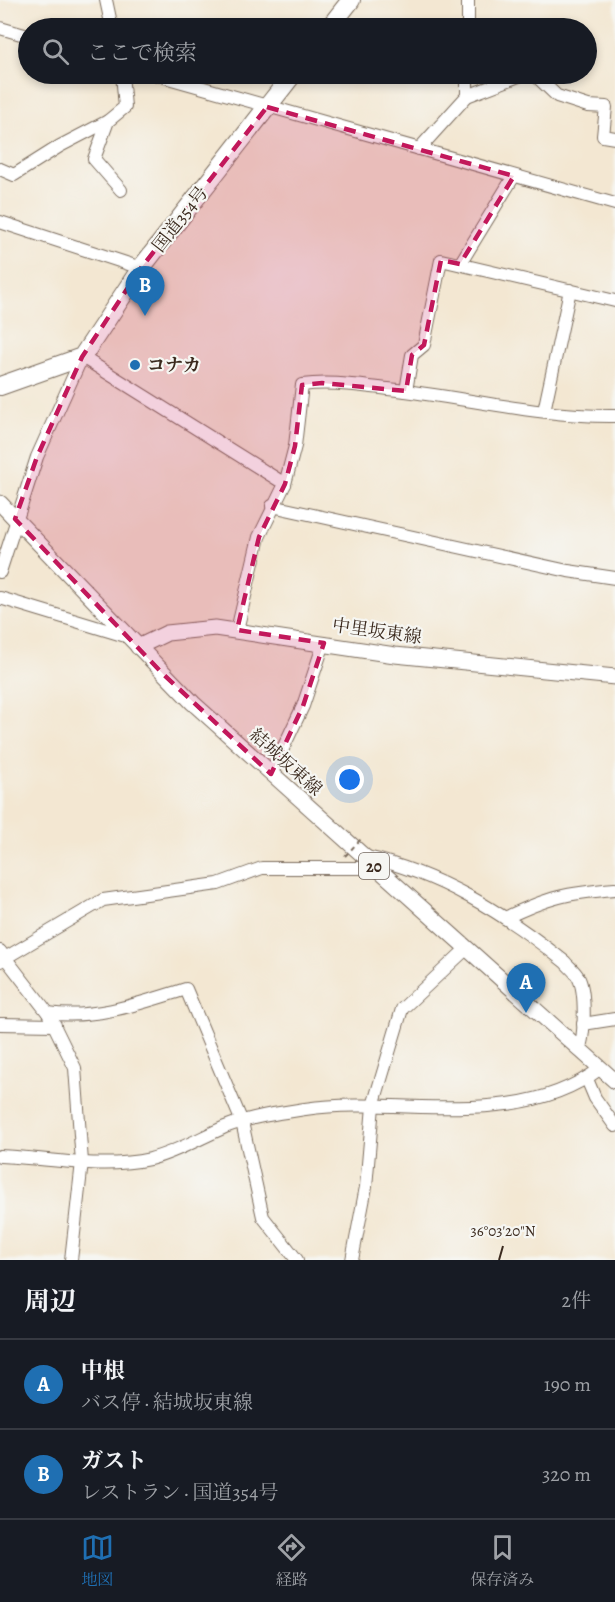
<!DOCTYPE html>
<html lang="ja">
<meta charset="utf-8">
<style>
:root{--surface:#171b24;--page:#242831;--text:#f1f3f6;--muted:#9ea1a6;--line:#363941;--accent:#1f6fb2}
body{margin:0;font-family:Alegreya,"Noto Serif JP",serif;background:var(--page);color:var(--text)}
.you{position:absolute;left:350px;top:780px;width:21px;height:21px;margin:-15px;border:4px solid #fff;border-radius:50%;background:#1a73e8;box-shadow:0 0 0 9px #1a73e833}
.badge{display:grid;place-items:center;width:39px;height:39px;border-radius:50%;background:var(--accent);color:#fff;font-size:20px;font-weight:700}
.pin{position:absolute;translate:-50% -50px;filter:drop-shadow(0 2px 3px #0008)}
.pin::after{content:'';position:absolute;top:32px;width:21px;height:18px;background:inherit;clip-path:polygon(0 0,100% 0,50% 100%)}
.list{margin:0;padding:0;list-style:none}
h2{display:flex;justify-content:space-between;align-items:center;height:78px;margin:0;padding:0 24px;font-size:26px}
h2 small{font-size:20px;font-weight:400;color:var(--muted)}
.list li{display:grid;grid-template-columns:39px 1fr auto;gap:18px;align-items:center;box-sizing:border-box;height:90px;padding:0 24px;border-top:2px solid var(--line)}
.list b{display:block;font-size:22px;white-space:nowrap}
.list p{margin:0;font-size:20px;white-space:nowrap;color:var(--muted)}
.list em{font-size:20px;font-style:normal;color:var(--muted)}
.icon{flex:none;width:33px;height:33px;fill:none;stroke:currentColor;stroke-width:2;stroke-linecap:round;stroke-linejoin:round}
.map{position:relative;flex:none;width:615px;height:1260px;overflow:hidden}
.search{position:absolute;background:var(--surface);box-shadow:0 3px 9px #0003;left:18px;right:18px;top:18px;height:66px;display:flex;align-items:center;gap:15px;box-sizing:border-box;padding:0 21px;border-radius:33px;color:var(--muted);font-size:22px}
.sheet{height:258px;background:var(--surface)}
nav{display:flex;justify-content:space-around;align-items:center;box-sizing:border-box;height:84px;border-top:2px solid var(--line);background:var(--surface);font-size:16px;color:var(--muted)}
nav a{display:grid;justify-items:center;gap:3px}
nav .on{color:var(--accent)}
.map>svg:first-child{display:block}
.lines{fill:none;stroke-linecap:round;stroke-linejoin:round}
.minor-casing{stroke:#7b6c5d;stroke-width:14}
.major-casing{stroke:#7b6c5d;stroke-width:17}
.highway-casing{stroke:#7b6c5d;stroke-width:20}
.minor{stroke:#fff;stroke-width:12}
.major{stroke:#fff;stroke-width:15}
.highway{stroke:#fff;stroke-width:18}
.path-bridge{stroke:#7b6c5d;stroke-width:2;stroke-dasharray:4.5 4.5;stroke-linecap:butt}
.marked{fill:#c2185b;fill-opacity:0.2;stroke:#c2185b;stroke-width:4.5;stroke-dasharray:12 8;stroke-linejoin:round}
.ticks{fill:none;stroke:#3b2a1e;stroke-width:2}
.poi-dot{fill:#1f6fb2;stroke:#f6f6f2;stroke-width:2}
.labels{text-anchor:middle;stroke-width:4.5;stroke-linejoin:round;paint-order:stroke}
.shield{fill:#f6f6f2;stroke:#73675e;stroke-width:1.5}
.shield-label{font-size:16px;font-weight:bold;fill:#3b2a1e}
.street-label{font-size:18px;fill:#3b2a1e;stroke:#f6f6f2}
.poi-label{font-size:18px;font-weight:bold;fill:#3b2a1e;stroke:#f6f6f2;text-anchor:start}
.ticks-label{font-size:15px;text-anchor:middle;fill:#3b2a1e;stroke:#f6f6f2;stroke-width:4.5;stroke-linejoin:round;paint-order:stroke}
</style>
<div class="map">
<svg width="615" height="1260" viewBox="0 0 615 1260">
<rect width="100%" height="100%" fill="#f6f6f2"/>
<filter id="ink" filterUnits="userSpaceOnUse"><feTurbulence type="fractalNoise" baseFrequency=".0167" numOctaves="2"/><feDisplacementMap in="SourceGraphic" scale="12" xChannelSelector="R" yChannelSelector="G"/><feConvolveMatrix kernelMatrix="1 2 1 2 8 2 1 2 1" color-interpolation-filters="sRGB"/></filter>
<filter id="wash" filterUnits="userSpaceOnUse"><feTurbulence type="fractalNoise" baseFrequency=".008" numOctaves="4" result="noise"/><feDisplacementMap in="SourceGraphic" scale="24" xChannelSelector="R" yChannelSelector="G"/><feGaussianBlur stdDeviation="1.35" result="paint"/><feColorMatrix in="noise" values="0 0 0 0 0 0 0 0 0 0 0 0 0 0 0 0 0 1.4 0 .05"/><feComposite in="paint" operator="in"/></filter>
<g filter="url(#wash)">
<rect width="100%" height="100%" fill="#f3e7d2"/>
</g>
<g filter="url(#ink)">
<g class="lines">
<defs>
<g id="minor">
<polyline points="106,0 112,28"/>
<polyline points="0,28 28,36"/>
<polyline points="468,28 468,0"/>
<polyline points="154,74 615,204"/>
<polyline points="534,74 557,96 588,106 606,107 603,136 615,138"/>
<polyline points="467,96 467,74"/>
<polyline points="419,149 467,96 524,74"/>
<polyline points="0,169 14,175 60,146 108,121"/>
<polyline points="121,190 94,159 108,121 125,107 122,74"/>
<polyline points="0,222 141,268"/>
<polyline points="460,264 514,176"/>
<polyline points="406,391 412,355 424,345 441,260 615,301"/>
<polyline points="544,411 570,290"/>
<polyline points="272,506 568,571 615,578"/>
<polyline points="0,572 37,457 82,357 285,484"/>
<polyline points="0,598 129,637"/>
<path d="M237 630 259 537 285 484 295 446 302 385C331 381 359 386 388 389 464 397 539 417 615 416"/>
<polyline points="271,774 303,706 324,643"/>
<path d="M363 856C440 873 504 913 565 962 569 967 575 971 578 977 586 990 585 1036 579 1049"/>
<path d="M505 918C549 897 567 893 615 889"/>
<polyline points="0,951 48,1013 75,1068 82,1162 71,1260"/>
<polyline points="0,961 103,900 218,884 262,868 376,868"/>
<path d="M48 1013C95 1020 141 1003 186 989L242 1122 263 1217 297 1260"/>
<polyline points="0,1024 55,1025"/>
<polyline points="583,1024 615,1019"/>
<polyline points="587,1079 595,1098 615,1126"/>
<path d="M0 1156C49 1158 101 1170 150 1159 177 1152 200 1138 225 1127 250 1117 278 1113 305 1109 403 1095 516 1132 601 1068"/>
<polyline points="352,1260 366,1187 373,1106 402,1009 466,949"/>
</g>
<g id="major">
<polyline points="0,503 193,703 615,1081"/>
<polyline points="138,647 167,633 215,628 395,655 615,677"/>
</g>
<g id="highway">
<polyline points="329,28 351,0"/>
<polyline points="0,386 82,357 141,268 293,74"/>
</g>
</defs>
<!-- minor casing -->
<use href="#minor" class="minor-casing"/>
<!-- major casing -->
<use href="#major" class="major-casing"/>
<!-- highway casing -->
<use href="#highway" class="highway-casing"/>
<!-- minor -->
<use href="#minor" class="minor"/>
<!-- major -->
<use href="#major" class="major"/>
<!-- highway -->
<use href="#highway" class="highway"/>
<!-- path-bridge -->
<polyline class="path-bridge" points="345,856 361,839"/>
</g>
</g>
<!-- marked area -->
<path class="marked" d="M267 107 514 176 460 264 441 260 424 345 412 355 406 391 322 383 302 385 295 446 285 484 259 537 237 630 324 643 303 706 271 774 164 675 15 519 37 457 82 357 141 268Z"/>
<!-- ticks -->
<path class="ticks" d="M499 1260 503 1246"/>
<!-- markers -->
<circle class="poi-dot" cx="135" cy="365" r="6"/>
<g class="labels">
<!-- shield labels -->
<rect class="shield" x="359" y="853" width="30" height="26" rx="4.5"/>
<g class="shield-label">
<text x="374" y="872">20</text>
</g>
<!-- street labels -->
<g class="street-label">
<text transform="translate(180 219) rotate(-52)" y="6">国道354号</text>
<text transform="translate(377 631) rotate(8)" y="6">中里坂東線</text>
<text transform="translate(286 762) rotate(42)" y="6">結城坂東線</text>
</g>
<!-- poi labels -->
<g class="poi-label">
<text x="147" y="371">コナカ</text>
</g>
</g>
<g class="ticks-label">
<text x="503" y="1236">36°03'20"N</text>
</g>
</svg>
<div class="you"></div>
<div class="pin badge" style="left:526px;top:1013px">A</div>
<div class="pin badge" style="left:145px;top:316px">B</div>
<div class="search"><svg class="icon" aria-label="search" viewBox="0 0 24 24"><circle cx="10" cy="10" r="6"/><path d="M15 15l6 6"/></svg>ここで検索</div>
</div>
<section class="sheet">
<h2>周辺<small>2件</small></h2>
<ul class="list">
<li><span class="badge">A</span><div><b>中根</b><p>バス停 · 結城坂東線</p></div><em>190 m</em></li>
<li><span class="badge">B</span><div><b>ガスト</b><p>レストラン · 国道354号</p></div><em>320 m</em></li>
</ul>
</section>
<nav>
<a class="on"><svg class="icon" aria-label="map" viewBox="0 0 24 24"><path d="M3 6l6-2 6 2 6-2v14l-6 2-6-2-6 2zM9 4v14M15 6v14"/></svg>地図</a>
<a><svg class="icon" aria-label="directions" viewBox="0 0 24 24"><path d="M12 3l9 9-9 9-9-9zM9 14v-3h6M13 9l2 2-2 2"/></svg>経路</a>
<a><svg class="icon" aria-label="saved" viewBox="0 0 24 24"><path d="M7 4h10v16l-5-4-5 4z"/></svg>保存済み</a>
</nav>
